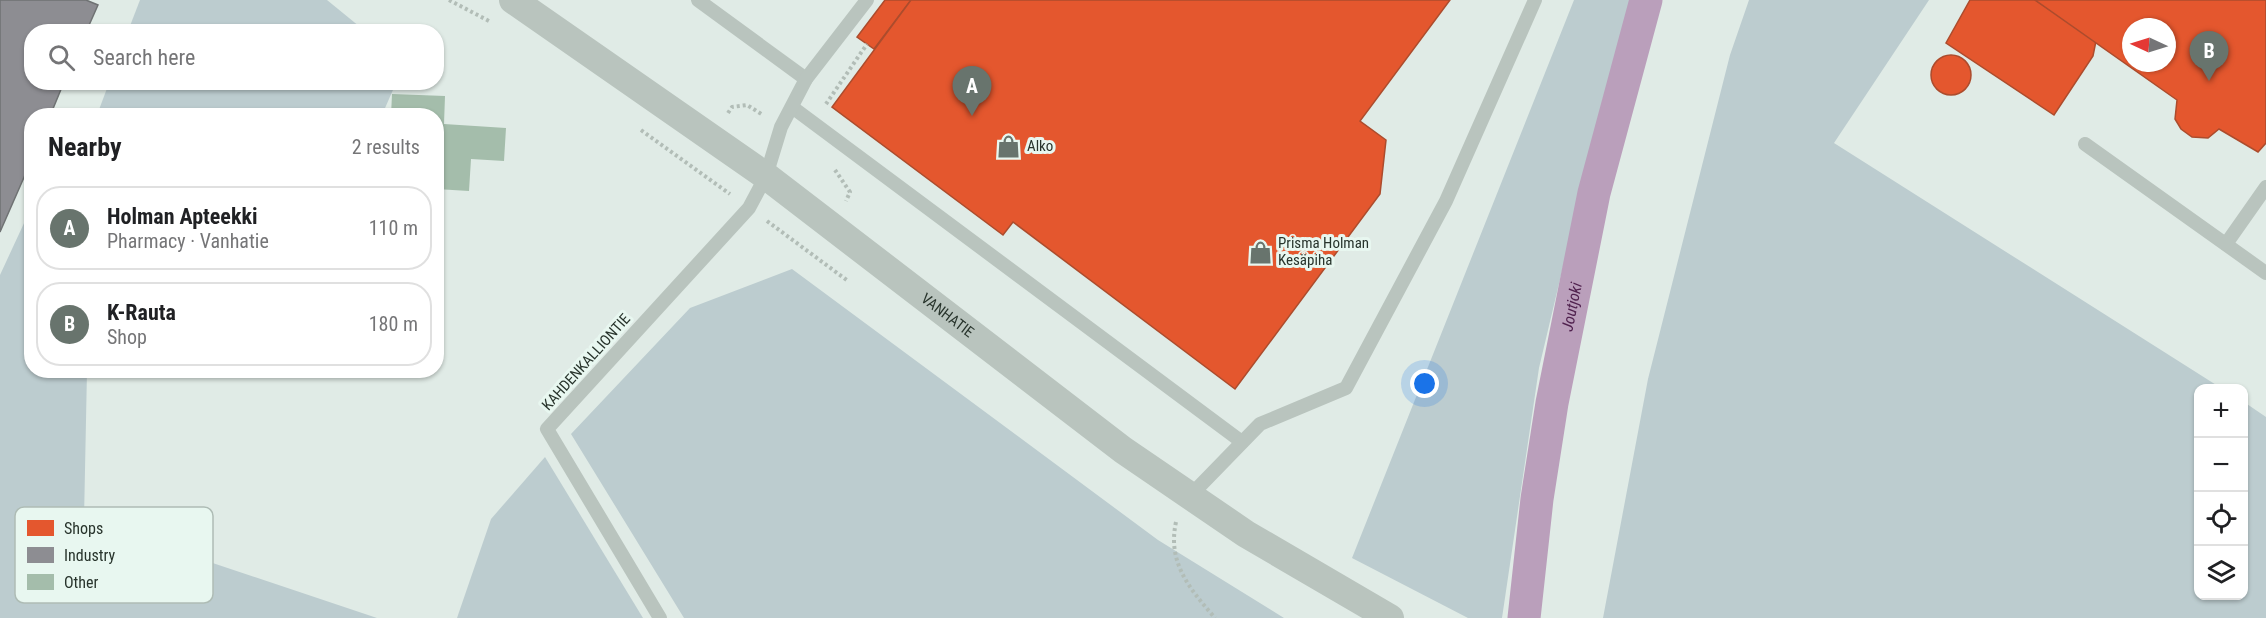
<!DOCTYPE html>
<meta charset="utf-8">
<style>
:root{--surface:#fff;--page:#f2f2f2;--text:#202124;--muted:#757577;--line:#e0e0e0;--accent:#68746d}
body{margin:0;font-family:"Roboto Condensed",sans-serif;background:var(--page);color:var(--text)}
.controls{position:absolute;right:18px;bottom:18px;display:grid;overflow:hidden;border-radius:12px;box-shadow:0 2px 4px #0004}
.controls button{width:54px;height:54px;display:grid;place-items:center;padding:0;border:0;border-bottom:2px solid var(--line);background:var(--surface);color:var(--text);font:30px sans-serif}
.compass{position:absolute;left:2122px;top:18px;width:54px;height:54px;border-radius:50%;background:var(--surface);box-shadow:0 2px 4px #0004;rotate:274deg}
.you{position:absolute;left:1425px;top:384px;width:21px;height:21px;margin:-15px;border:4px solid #fff;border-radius:50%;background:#1a73e8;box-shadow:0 0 0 9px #1a73e833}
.badge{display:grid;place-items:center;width:39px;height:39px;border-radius:50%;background:var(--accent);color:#fff;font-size:20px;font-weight:700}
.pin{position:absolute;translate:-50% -50px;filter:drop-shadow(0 2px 3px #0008)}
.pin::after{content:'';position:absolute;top:32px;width:21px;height:18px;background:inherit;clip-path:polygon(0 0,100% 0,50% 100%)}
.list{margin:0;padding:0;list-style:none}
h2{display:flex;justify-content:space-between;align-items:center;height:78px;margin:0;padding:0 24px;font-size:26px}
h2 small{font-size:20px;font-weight:400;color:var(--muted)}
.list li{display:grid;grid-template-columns:39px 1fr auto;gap:18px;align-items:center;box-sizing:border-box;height:84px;margin:0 12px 12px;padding:0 12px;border:2px solid var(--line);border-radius:24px}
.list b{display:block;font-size:22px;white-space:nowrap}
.list p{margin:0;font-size:20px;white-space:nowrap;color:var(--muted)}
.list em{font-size:20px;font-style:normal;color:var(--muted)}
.icon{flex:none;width:33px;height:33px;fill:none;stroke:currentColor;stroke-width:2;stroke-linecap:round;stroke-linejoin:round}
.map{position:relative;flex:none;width:2266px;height:618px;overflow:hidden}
.search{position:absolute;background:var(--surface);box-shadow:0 2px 4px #0004;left:24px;top:24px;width:420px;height:66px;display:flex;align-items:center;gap:15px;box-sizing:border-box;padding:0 21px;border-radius:24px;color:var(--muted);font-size:22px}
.panel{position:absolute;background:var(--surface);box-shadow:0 2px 4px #0004;left:24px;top:108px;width:420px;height:270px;border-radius:24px}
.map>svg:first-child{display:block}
.green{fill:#bccccf}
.shops{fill:#e4572e;stroke:#ac4c2d;stroke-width:1.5;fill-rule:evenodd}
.industry{fill:#8d8d92;stroke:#6f7273;stroke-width:1.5}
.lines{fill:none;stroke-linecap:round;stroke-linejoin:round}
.canal{stroke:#ba9fbb;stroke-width:33}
.building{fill:#a4bdab}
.path{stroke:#b2bdb7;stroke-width:4;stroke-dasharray:3 3;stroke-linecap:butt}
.service{stroke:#b9c4be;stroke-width:14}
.minor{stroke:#b9c4be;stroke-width:28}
.labels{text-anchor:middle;stroke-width:6;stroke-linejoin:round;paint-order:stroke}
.poi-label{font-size:15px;fill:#28342c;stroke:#e8f7f0;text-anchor:start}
.street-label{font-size:15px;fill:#28342c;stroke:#e8f7f0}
.water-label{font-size:16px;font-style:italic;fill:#51224f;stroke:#e8f7f0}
.key{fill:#e8f7f0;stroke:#aebcb5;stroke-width:1.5}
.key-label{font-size:16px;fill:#28342c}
</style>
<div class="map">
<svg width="2266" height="618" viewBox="0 0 2266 618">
<rect width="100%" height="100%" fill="#e0ebe6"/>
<!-- green -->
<g class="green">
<polygon points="140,0 327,0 365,31 128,31"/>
<polygon points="1574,0 1633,0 1603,98 1539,368 1502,618 1468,618 1352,558"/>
<polygon points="1749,0 1929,0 1834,143 2221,388 2198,388 2198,596 2244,596 2244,402 2266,417 2266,618 1603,618 1648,379 1730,55"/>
<polygon points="109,83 110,82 396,83 382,115 263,115 250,109 245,116 97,115"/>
<polygon points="31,218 32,370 87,371 84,520 377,618 0,618 0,275 25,221"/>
<polygon points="792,269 1158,540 1284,618 684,618 571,434 690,308"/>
<polygon points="545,457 643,618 457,618 491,519"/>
</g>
<!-- shops -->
<g class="shops">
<polygon points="885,0 911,0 874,49 857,37"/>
<polygon points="911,0 1450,0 1360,121 1386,140 1380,194 1235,389 1013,222 1003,235 832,107"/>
<polygon points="1970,0 2035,0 2096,41 2093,56 2054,115 1946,43"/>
<path d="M2035 0H2266V143L2258 152 2219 129 2208 138 2192 137 2181 129 2175 119 2177 100ZM2131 27H2167V63H2131Z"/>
<circle cx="1951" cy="75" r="20"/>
</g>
<!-- industry -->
<polygon class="industry" points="0,0 86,0 98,5 86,32 32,32 32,82 64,82 50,116 32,116 32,159 0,232"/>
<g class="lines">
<!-- canal -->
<path class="canal" id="s1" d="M1524 618 1537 499 1552 403 1594 193 1646 0"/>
</g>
<!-- building -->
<polygon class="building" points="392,94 445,96 444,124 506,128 504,161 471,159 469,191 436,189 436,116 391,116"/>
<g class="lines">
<!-- path -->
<g class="path">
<polyline points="449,0 489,21"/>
<polyline points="826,104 867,44"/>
<polyline points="728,113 732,107 747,105 763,115"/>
<polyline points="641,130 730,194"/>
<polyline points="835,170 850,192 846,201"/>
<polyline points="767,221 848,281"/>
<path d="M1176 522C1167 563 1190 589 1215 618"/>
</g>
<!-- service -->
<g class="service">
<polyline points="698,0 806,79"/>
<polyline points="792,107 1242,442"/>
<polyline points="2085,144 2266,273"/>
<polyline points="2226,244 2266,187"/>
<polyline points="1191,495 1260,424 1346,388 1446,201 1535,0"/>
<polyline points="660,618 547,429 749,208 766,176 781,127 806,79 867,0"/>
</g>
<!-- minor -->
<path class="minor" id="s2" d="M513 0 766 176 1123 450 1246 534 1390 618"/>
</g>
<!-- icons -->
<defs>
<symbol id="shop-bare" viewBox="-9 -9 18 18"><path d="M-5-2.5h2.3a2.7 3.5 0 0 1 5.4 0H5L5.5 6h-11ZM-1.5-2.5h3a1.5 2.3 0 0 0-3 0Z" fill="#68746d" stroke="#e8f7f0" stroke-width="2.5" paint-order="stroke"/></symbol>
</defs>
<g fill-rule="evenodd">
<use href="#shop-bare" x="992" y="130" width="33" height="33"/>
<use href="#shop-bare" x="1244" y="236" width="33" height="33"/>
</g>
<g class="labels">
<!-- poi labels -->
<g class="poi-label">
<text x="1027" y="151">Alko</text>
<text x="1278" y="248">Prisma Holman<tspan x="1278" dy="17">Kesäpiha</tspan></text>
</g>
<!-- street labels -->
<g class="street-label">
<text dy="5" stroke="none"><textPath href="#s2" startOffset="537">VANHATIE</textPath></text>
<text transform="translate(586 362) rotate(-48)" y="5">KAHDENKALLIONTIE</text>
</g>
<!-- water labels -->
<g class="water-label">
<text dy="6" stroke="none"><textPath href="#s1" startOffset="315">Joutjoki</textPath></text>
</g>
</g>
<!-- legend -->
<rect x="15" y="507" width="198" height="96" rx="9" class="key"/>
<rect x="27" y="520" width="27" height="16" fill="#e4572e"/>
<rect x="27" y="547" width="27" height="16" fill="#8d8d92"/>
<rect x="27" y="574" width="27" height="16" fill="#a4bdab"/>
<g class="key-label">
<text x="64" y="534">Shops</text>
<text x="64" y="561">Industry</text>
<text x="64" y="588">Other</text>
</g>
</svg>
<div class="controls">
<button>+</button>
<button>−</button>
<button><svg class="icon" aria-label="locate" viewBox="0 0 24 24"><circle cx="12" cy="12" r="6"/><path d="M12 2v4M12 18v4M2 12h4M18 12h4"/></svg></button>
<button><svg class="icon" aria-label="layers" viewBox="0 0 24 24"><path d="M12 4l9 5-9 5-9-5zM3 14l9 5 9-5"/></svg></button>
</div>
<svg class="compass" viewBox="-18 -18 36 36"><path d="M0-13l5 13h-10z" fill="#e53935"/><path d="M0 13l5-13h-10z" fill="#757577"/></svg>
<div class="you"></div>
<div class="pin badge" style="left:972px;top:116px">A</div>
<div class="pin badge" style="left:2209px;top:81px">B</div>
<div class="search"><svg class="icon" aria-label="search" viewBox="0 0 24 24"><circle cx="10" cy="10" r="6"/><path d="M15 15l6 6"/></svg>Search here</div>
<section class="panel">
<h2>Nearby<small>2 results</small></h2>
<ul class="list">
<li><span class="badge">A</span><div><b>Holman Apteekki</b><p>Pharmacy · Vanhatie</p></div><em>110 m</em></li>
<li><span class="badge">B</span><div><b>K-Rauta</b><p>Shop</p></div><em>180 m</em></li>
</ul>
</section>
</div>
